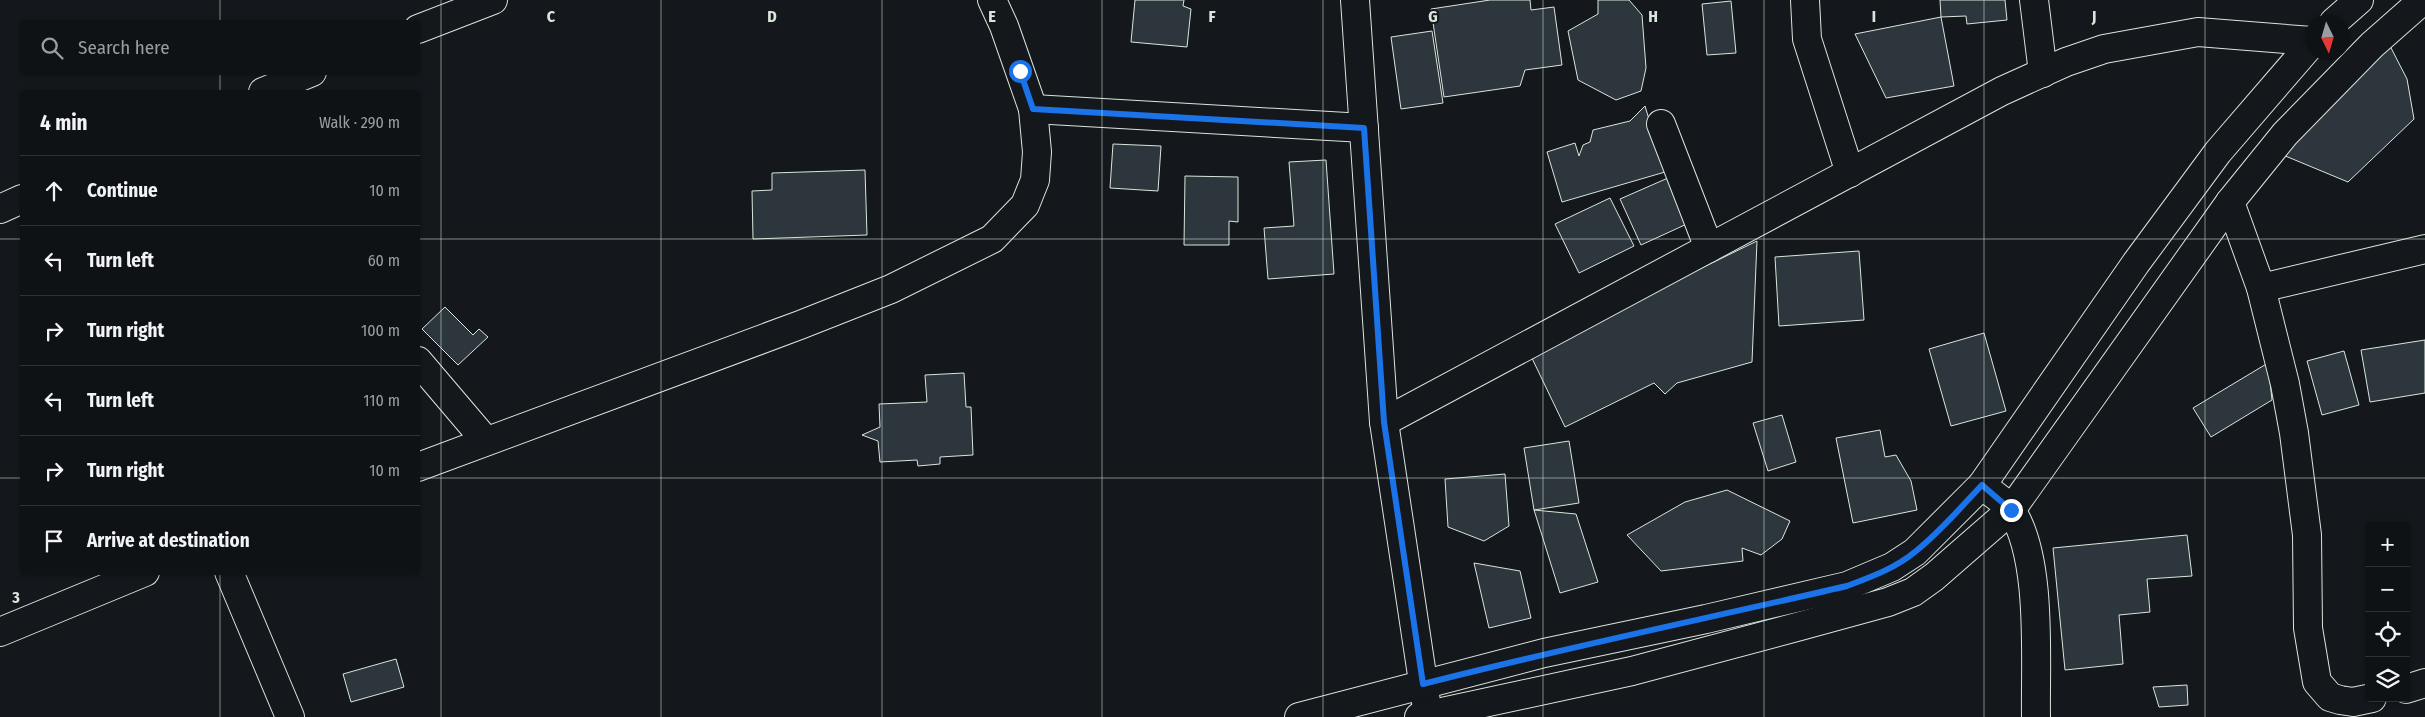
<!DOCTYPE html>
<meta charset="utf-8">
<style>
:root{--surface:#0f1215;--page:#181b1e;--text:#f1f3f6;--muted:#9b9ea0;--line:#2f3234}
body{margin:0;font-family:"Fira Sans Condensed",sans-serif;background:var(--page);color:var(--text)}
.controls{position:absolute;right:15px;bottom:15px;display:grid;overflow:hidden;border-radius:5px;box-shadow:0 1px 4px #0004}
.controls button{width:45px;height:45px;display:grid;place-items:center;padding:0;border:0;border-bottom:1px solid var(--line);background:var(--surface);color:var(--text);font:25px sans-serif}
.compass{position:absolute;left:2305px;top:15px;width:45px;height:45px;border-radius:50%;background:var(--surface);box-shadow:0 1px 4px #0004;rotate:175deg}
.stop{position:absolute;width:15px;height:15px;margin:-11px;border:4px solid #1a73e8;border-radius:50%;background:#fff}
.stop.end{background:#1a73e8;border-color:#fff;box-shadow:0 1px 5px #0008}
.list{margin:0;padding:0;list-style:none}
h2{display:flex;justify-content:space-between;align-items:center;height:65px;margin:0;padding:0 20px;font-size:21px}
h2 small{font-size:16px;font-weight:400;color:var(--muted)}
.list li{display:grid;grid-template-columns:32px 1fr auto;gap:15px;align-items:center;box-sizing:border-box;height:70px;padding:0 20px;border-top:1px solid var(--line)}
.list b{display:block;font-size:19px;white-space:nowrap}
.list em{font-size:16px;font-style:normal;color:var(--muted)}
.icon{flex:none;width:28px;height:28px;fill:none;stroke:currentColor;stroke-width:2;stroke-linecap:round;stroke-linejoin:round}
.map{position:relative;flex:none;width:2425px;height:717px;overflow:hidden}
.search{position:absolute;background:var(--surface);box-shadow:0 1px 4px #0004;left:20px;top:20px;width:400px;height:55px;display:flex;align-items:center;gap:12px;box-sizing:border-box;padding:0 18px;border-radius:5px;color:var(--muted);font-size:19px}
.panel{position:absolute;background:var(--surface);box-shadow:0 1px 4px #0004;left:20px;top:90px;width:400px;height:485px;border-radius:5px}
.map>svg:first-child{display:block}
.building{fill:#2c363c;stroke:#d8e6dc}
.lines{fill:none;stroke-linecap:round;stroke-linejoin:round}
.minor-casing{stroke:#d8e6dc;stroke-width:30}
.tertiary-casing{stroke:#d8e6dc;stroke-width:30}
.minor{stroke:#14181c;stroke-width:28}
.tertiary{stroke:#14181c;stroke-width:28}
.route{stroke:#1a73e8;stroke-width:6}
.grid{fill:none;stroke:#d8e6dc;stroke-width:1;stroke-opacity:0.55}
.grid-label{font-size:16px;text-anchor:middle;font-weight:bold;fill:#d8e6dc;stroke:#14181c;stroke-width:4;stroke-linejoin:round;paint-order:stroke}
</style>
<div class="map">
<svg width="2425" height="717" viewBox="0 0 2425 717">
<rect width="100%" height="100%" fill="#14181c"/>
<!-- building -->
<g class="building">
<polygon points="1135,0 1184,0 1183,6 1191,9 1187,47 1131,42"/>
<polygon points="1490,0 1530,0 1531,10 1554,7 1562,65 1525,70 1520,86 1444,97 1431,9"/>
<polygon points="1629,0 1642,15 1646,68 1641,91 1616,100 1578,80 1568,31 1598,14 1598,0"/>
<polygon points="1940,0 2005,0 2007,20 1967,24 1966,16 1941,17"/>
<polygon points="1731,1 1736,53 1707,55 1702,4"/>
<polygon points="1941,17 1954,86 1886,98 1855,34"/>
<polygon points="1432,31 1443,103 1401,109 1391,37"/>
<polygon points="2388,42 2407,79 2414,119 2348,182 2283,155"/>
<polygon points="1645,106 1665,172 1562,202 1547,152 1575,143 1579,156 1583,145 1590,142 1593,130 1630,121"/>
<polygon points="1113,144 1161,146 1158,191 1110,188"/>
<polygon points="1326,160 1334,274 1268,279 1264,228 1294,226 1289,162"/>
<polygon points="865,170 867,235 753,239 752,191 772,190 772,173"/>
<polygon points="1185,176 1238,177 1238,222 1229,221 1229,245 1184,245"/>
<polygon points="1668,178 1689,223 1641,245 1620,199"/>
<polygon points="1610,198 1634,246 1579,273 1555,224"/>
<polygon points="1757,241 1752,362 1677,383 1665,394 1654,383 1565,427 1529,352"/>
<polygon points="1859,251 1864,320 1779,326 1775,257"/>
<polygon points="445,307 473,335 479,329 488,337 458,365 422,329"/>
<polygon points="1984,333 2006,411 1951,426 1929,349"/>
<polygon points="2425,340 2425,393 2370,402 2361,350"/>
<polygon points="2344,351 2359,405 2322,415 2307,361"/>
<polygon points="2268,363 2272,400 2211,437 2193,408"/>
<polygon points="964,373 966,407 971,407 973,455 940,457 940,464 918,466 917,460 880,462 878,441 862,435 880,427 879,404 927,402 925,375"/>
<polygon points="1782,415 1796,462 1768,471 1753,423"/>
<polygon points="1880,430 1885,457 1896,455 1911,481 1917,510 1853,523 1836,438"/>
<polygon points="1569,441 1579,503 1534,510 1524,448"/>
<polygon points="1505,474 1509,526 1484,541 1448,527 1445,479"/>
<polygon points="1727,490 1790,521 1782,539 1761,555 1742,548 1743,561 1661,571 1627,535 1685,502"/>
<polygon points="1534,510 1576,514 1598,582 1560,593"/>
<polygon points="2187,535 2192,576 2147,579 2150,612 2119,615 2123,664 2065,670 2053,548"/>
<polygon points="1474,563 1520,571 1531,618 1489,628"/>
<polygon points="396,659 404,687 351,702 343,674"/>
<polygon points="2187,685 2188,705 2159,707 2153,687"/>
</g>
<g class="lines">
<defs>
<g id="minor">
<polyline points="1355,0 1384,422 1428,715"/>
<polyline points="1805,0 1807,39 1850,173"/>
<polyline points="2034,0 2043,73"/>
<polyline points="418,29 493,0"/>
<polyline points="263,92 312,72"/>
<polyline points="1033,109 1364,128"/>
<polyline points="1661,124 1709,248"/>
<polyline points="2230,202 2261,288 2285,384 2294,433 2307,535 2308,628 2317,682 2330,697 2340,700 2353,702 2372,698"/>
<polyline points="0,209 22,199"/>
<polyline points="2261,288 2425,249"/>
<polyline points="418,361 486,441"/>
<polyline points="1384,422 2002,91 2066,62 2104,49 2198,32 2312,41"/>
<polyline points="418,467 800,325 891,289 992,239 1025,205 1035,180 1037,152 1033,109 1004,26 992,0"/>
<path d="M1982 485C1991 493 2005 501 2011 510 2043 558 2035 660 2036 717"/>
<polyline points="229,572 290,717"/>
<polyline points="0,632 145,572"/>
<polyline points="2406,689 2425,683"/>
</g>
<g id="tertiary">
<polyline points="2334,22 2359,0"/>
<polyline points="1299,717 1544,653 1706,619 1847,586 1892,567 1915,552 1982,485 2136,263 2218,152 2312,43"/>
<polyline points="1419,717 1632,671 1793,628 1888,602 1913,592 1934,577 2011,510 2230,202 2285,134 2372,45 2423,0"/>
</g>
</defs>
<!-- minor casing -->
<use href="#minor" class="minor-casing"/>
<!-- tertiary casing -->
<use href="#tertiary" class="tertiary-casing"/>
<!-- minor -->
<use href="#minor" class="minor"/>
<!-- tertiary -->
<use href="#tertiary" class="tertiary"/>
</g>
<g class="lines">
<!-- route -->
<path class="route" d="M1020 71 1033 109 1364 128 1384 422 1423 684C1563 648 1705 619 1847 586 1871 577 1896 568 1916 551 1940 532 1961 507 1982 485L2011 510"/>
</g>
<!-- grid -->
<path class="grid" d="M220 0V22M441 0V717M661 0V717M882 0V717M1102 0V717M1323 0V717M1543 0V717M1764 0V717M1984 0V717M2205 0V717M220 72V92M0 239H22M418 239H2425M0 478H22M418 478H2425M220 572V717"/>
<g class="grid-label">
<text x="551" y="22">C</text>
<text x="772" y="22">D</text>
<text x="992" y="22">E</text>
<text x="1212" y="22">F</text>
<text x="1433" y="22">G</text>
<text x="1653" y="22">H</text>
<text x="1874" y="22">I</text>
<text x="2094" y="22">J</text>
<text x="16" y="603">3</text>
</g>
</svg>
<div class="controls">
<button>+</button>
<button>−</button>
<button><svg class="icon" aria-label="locate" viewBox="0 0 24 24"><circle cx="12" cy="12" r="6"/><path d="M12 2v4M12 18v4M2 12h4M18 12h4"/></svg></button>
<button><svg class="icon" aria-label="layers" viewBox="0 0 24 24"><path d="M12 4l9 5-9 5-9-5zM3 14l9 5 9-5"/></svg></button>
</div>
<svg class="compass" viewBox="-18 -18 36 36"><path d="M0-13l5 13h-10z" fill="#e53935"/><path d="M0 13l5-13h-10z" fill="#9b9ea0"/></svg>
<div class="stop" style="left:1020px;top:71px"></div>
<div class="stop end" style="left:2011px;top:510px"></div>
<div class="search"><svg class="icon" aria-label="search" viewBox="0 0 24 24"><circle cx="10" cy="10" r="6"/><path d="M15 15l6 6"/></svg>Search here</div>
<section class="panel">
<h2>4 min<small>Walk · 290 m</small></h2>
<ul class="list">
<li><svg class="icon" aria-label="ahead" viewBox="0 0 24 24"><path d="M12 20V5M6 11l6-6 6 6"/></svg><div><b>Continue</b></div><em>10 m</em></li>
<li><svg class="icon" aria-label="left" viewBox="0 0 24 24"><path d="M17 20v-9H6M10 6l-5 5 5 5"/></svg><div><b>Turn left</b></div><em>60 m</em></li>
<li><svg class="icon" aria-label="right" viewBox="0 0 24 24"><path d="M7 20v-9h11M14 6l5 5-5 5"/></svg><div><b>Turn right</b></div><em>100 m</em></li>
<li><svg class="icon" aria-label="left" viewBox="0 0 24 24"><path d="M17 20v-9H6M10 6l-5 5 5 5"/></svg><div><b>Turn left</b></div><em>110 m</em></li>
<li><svg class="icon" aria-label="right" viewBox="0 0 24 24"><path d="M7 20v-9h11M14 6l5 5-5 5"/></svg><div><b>Turn right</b></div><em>10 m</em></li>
<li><svg class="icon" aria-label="arrive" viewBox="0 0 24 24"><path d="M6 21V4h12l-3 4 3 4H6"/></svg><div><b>Arrive at destination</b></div></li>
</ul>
</section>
</div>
